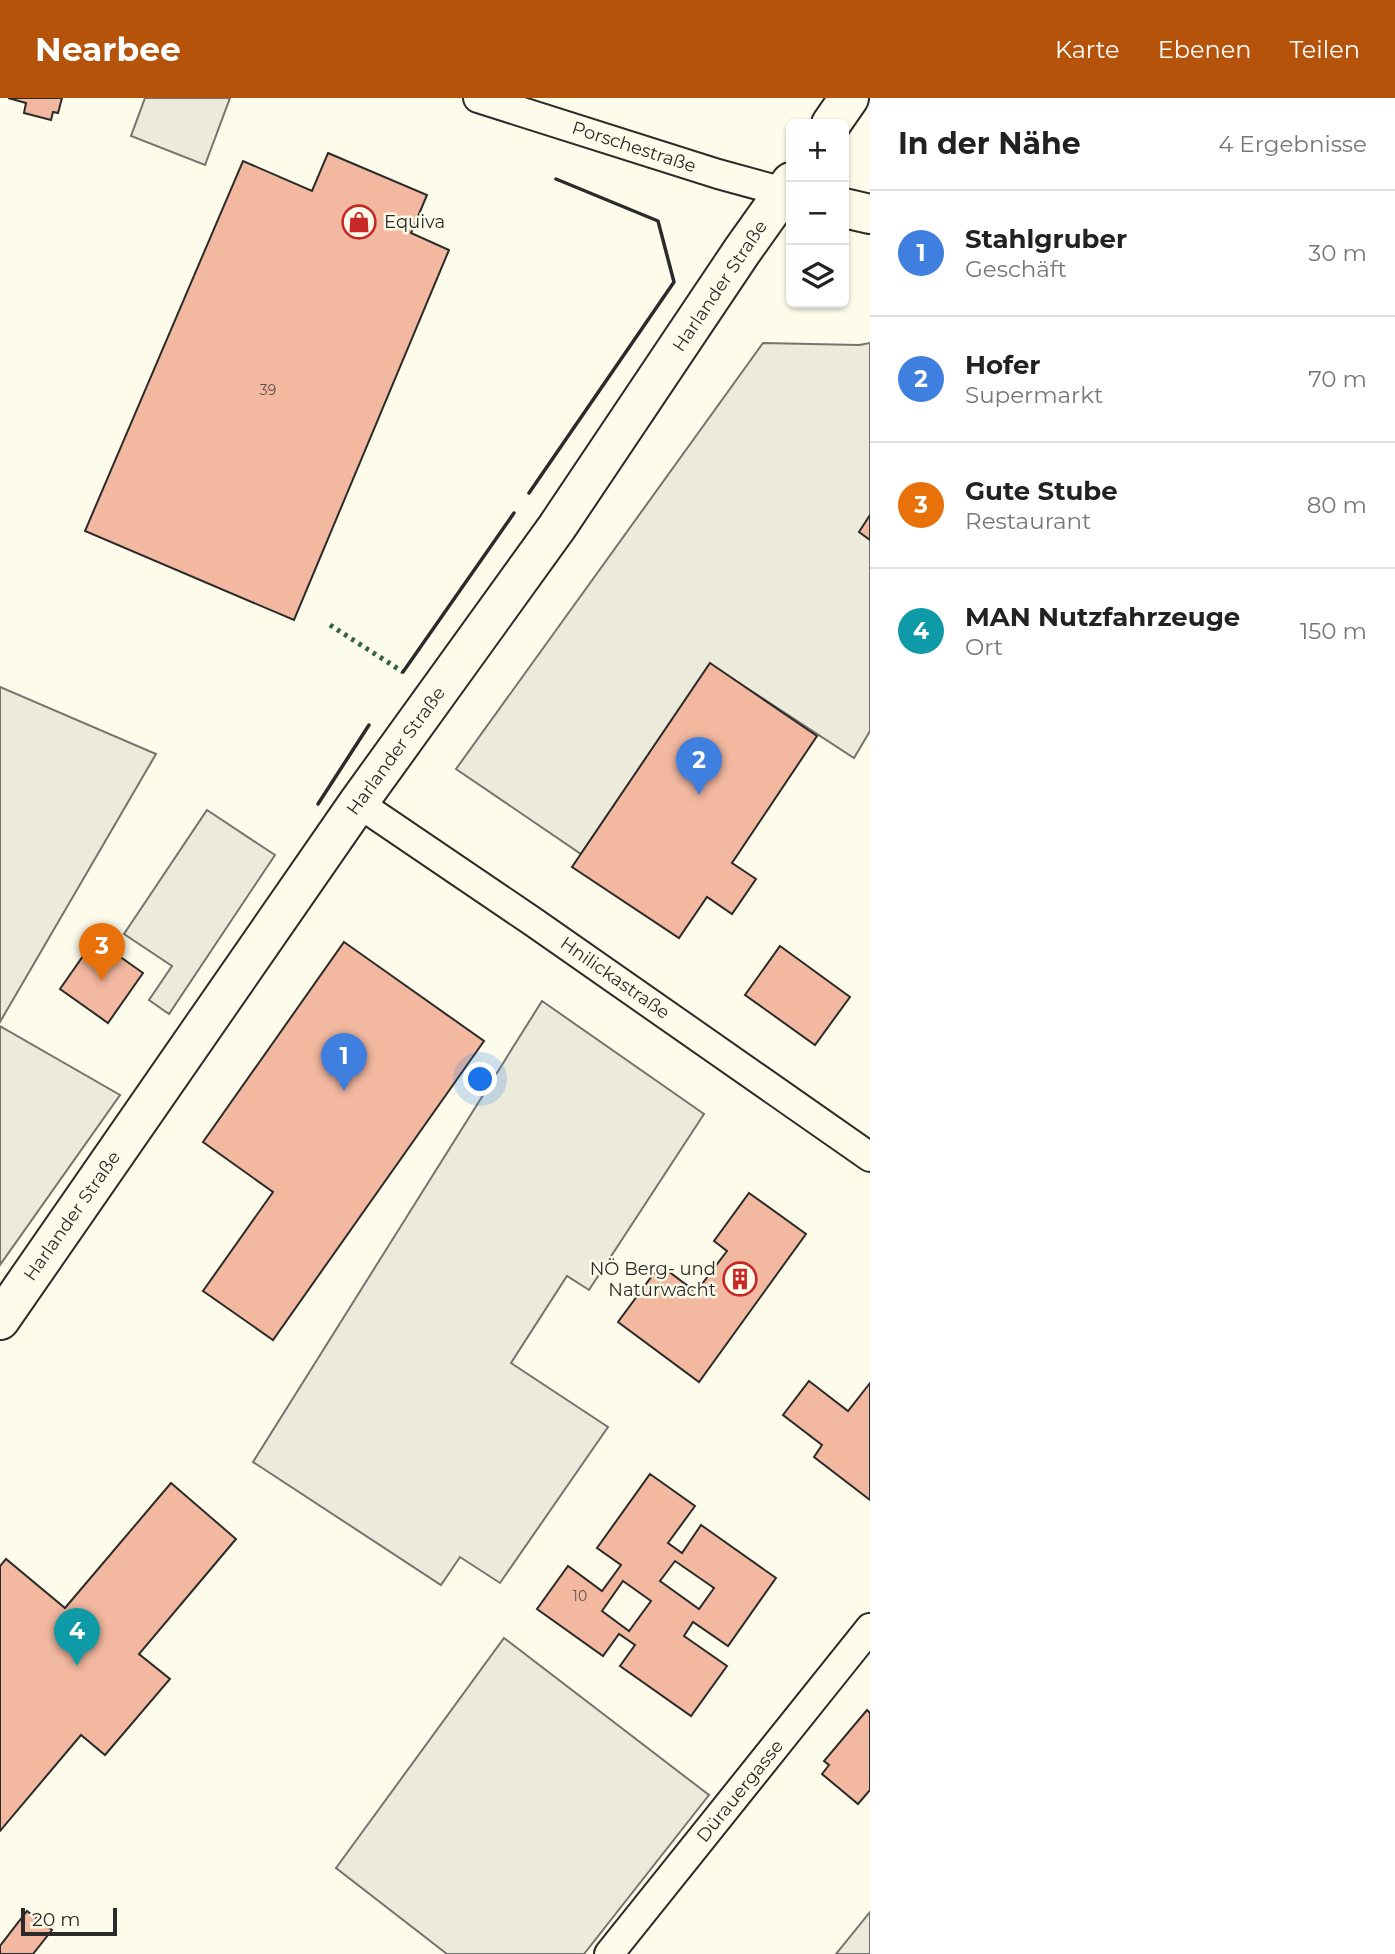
<!DOCTYPE html>
<html lang="de">
<meta charset="utf-8">
<style>
:root{--surface:#fff;--page:#f6f6f6;--text:#222;--muted:#767676;--line:#e0e0e0;--accent:#b45309}
body{margin:0;font-family:Montserrat,sans-serif;background:var(--page);color:var(--text)}
.controls{position:absolute;right:21px;top:21px;display:grid;overflow:hidden;border-radius:10px;box-shadow:0 2px 5px #0004}
.controls button{width:63px;height:63px;display:grid;place-items:center;padding:0;border:0;border-bottom:2px solid var(--line);background:var(--surface);color:var(--text);font:35px sans-serif}
.scale{position:absolute;left:21px;bottom:18px;width:96px;box-sizing:border-box;padding-left:7px;border:4px solid #2b2b2b;border-top:0;font-size:19px;line-height:24px;white-space:nowrap;color:#2b2b2b;-webkit-text-stroke:5px #fdfbea;paint-order:stroke}
.you{position:absolute;left:481px;top:982px;width:24px;height:24px;margin:-18px;border:5px solid #fff;border-radius:50%;background:#1a73e8;box-shadow:0 0 0 10px #1a73e833}
.badge{display:grid;place-items:center;width:46px;height:46px;border-radius:50%;background:var(--accent);color:#fff;font-size:23px;font-weight:700}
.pin{position:absolute;translate:-50% -58px;filter:drop-shadow(0 2px 4px #0008)}
.pin::after{content:'';position:absolute;top:37px;width:24px;height:21px;background:inherit;clip-path:polygon(0 0,100% 0,50% 100%)}
.list{margin:0;padding:0;list-style:none}
h2{display:flex;justify-content:space-between;align-items:center;height:91px;margin:0;padding:0 28px;font-size:30px}
h2 small{font-size:23px;font-weight:400;color:var(--muted)}
.list li{display:grid;grid-template-columns:46px 1fr auto;gap:21px;align-items:center;box-sizing:border-box;height:126px;padding:0 28px;border-top:2px solid var(--line)}
.list b{display:block;font-size:26px;white-space:nowrap}
.list p{margin:0;font-size:23px;white-space:nowrap;color:var(--muted)}
.list em{font-size:23px;font-style:normal;color:var(--muted)}
.icon{flex:none;width:38px;height:38px;fill:none;stroke:currentColor;stroke-width:2;stroke-linecap:round;stroke-linejoin:round}
.map{position:relative;flex:none;width:870px;height:1856px;overflow:hidden}
header{display:flex;align-items:center;gap:42px;box-sizing:border-box;height:98px;padding:0 35px;background:var(--accent);color:#fff}
header strong{font-size:33px}
nav{display:flex;gap:38px;margin-inline-start:auto;font-size:24px}
main{display:flex}
aside{flex:1;background:var(--surface)}
.map>svg:first-child{display:block}
.green{fill:#ecebdb;stroke:#74746e;stroke-width:2}
.parking{fill:#eceadb;stroke:#74746e;stroke-width:2}
.building{fill:#f2b8a0;stroke:#2b2b2b;stroke-width:2;fill-rule:evenodd}
.lines{fill:none;stroke-linecap:round;stroke-linejoin:round}
.street-casing{stroke:#2b2b2b;stroke-width:32}
.secondary-casing{stroke:#2b2b2b;stroke-width:42}
.street{stroke:#fdfbea;stroke-width:28}
.secondary{stroke:#fdfbea;stroke-width:38}
.hedge{stroke:#34623c;stroke-width:5;stroke-dasharray:3.5 5;stroke-linecap:butt}
.wall{stroke:#2b2b2b;stroke-width:3.5}
.labels{text-anchor:middle;stroke-width:5;stroke-linejoin:round;paint-order:stroke}
.number-label{font-size:14px;fill:#5d4e48}
.street-label{font-size:18px;fill:#2b2b2b;stroke:#fdfbea}
.poi-label{font-size:18px;fill:#2b2b2b;stroke:#fdfbea;text-anchor:start}
</style>
<header>
<strong>Nearbee</strong>
<nav><a>Karte</a><a>Ebenen</a><a>Teilen</a></nav>
</header>
<main>
<div class="map">
<svg width="870" height="1856" viewBox="0 0 870 1856">
<rect width="100%" height="100%" fill="#fdfbea"/>
<!-- green -->
<g class="green">
<polygon points="0,589 156,656 0,924"/>
<polygon points="542,903 704,1016 589,1192 567,1178 511,1265 608,1329 500,1485 460,1459 441,1487 253,1364"/>
<polygon points="0,928 120,997 0,1167"/>
<polygon points="504,1540 709,1697 584,1856 447,1856 336,1770"/>
<polygon points="870,1814 870,1856 836,1856"/>
</g>
<!-- parking -->
<g class="parking">
<polygon points="145,0 230,0 205,67 131,38"/>
<polygon points="763,245 859,247 870,245 870,633 854,660 710,566 581,756 456,671"/>
<polygon points="207,712 275,757 169,916 149,902 172,868 124,836"/>
</g>
<!-- building -->
<g class="building">
<polygon points="8,0 62,0 58,15 53,14 51,22 24,15 26,5"/>
<polygon points="328,55 427,97 411,135 449,152 294,522 85,433 243,63 312,93"/>
<polygon points="870,417 870,442 859,434"/>
<polygon points="710,565 817,638 732,765 756,781 732,816 707,799 679,840 572,769"/>
<polygon points="95,841 143,875 108,925 60,891"/>
<polygon points="344,844 484,943 273,1242 203,1193 273,1094 203,1044"/>
<polygon points="780,848 850,899 815,947 745,897"/>
<polygon points="749,1095 806,1136 699,1284 618,1224 660,1167 696,1194 727,1153 714,1143"/>
<polygon points="809,1283 848,1313 870,1285 870,1402 814,1359 822,1347 783,1317"/>
<path d="M650 1376 695 1408 668 1445 682 1455 701 1427 776 1480 728 1548 693 1524 684 1538 727 1568 691 1618 620 1568 635 1547 619 1536 603 1558 537 1511 568 1468 602 1493 621 1467 597 1450ZM675 1463 714 1490 699 1511 660 1483ZM623 1483 651 1503 629 1533 602 1513Z"/>
<polygon points="171,1385 236,1441 139,1556 170,1581 105,1657 81,1637 0,1733 0,1468 6,1461 65,1510"/>
<polygon points="867,1612 870,1615 870,1692 858,1706 822,1676 829,1667 824,1663"/>
<polygon points="27,1813 52,1832 33,1856 0,1856 0,1848"/>
</g>
<g class="lines">
<defs>
<g id="street">
<polyline points="478,0 718,76 784,94"/>
<polyline points="358,705 532,823 870,1059"/>
<polyline points="609,1856 870,1530"/>
</g>
<g id="secondary">
<polyline points="831,26 849,0"/>
<polyline points="844,110 870,116"/>
<polyline points="0,1222 358,705 557,429 742,153 791,84"/>
</g>
</defs>
<!-- street casing -->
<use href="#street" class="street-casing"/>
<!-- secondary casing -->
<use href="#secondary" class="secondary-casing"/>
<!-- street -->
<use href="#street" class="street"/>
<!-- secondary -->
<use href="#secondary" class="secondary"/>
<!-- hedge -->
<polyline class="hedge" points="330,527 403,574"/>
<!-- wall -->
<g class="wall">
<polyline points="529,395 674,184 658,123 556,81"/>
<polyline points="403,574 514,415"/>
<polyline points="318,706 369,627"/>
</g>
</g>
<!-- icons -->
<defs>
<symbol id="shop-ring" viewBox="-11 -11 22 22"><circle r="9.5" fill="#fdfbea" stroke="#c62828" stroke-width="1.5"/><path d="M-5-2.5h2.3a2.7 3.5 0 0 1 5.4 0H5L5.5 6h-11ZM-1.5-2.5h3a1.5 2.3 0 0 0-3 0Z" fill="#c62828"/></symbol>
<symbol id="building-ring" viewBox="-11 -11 22 22"><circle r="9.5" fill="#fdfbea" stroke="#c62828" stroke-width="1.5"/><path d="M-4-6H4V6H1V3H-1V6H-4ZM-2.5-4.3h1.7v1.8h-1.7ZM.8-4.3h1.7v1.8H.8ZM-2.5-1h1.7V.8h-1.7ZM.8-1h1.7V.8H.8Z" fill="#c62828"/></symbol>
</defs>
<g fill-rule="evenodd">
<use href="#shop-ring" x="340" y="105" width="38" height="38"/>
<use href="#building-ring" x="721" y="1162" width="38" height="38"/>
</g>
<g class="labels">
<!-- number labels -->
<g class="number-label">
<text x="268" y="297">39</text>
<text x="580" y="1503">10</text>
</g>
<!-- street labels -->
<g class="street-label">
<text transform="translate(634 49) rotate(18)" y="6">Porschestraße</text>
<text transform="translate(720 188) rotate(-56)" y="6">Harlander Straße</text>
<text transform="translate(396 653) rotate(-54)" y="6">Harlander Straße</text>
<text transform="translate(615 880) rotate(35)" y="6">Hnilickastraße</text>
<text transform="translate(72 1118) rotate(-55)" y="6">Harlander Straße</text>
<text transform="translate(740 1693) rotate(-51)" y="6">Dürauergasse</text>
</g>
<!-- poi labels -->
<g class="poi-label">
<text x="384" y="130">Equiva</text>
<text x="716" y="1177" text-anchor="end">NÖ Berg- und<tspan x="716" dy="21">Naturwacht</tspan></text>
</g>
</g>
</svg>
<div class="controls">
<button>+</button>
<button>−</button>
<button><svg class="icon" aria-label="layers" viewBox="0 0 24 24"><path d="M12 4l9 5-9 5-9-5zM3 14l9 5 9-5"/></svg></button>
</div>
<div class="scale">20 m</div>
<div class="you"></div>
<div class="pin badge" style="left:344px;top:993px;background:#3f7fe0">1</div>
<div class="pin badge" style="left:699px;top:697px;background:#3f7fe0">2</div>
<div class="pin badge" style="left:102px;top:883px;background:#e8710a">3</div>
<div class="pin badge" style="left:77px;top:1568px;background:#0f9aa8">4</div>
</div>
<aside>
<h2>In der Nähe<small>4 Ergebnisse</small></h2>
<ul class="list">
<li><span class="badge" style="background:#3f7fe0">1</span><div><b>Stahlgruber</b><p>Geschäft</p></div><em>30 m</em></li>
<li><span class="badge" style="background:#3f7fe0">2</span><div><b>Hofer</b><p>Supermarkt</p></div><em>70 m</em></li>
<li><span class="badge" style="background:#e8710a">3</span><div><b>Gute Stube</b><p>Restaurant</p></div><em>80 m</em></li>
<li><span class="badge" style="background:#0f9aa8">4</span><div><b>MAN Nutzfahrzeuge</b><p>Ort</p></div><em>150 m</em></li>
</ul>
</aside>
</main>
